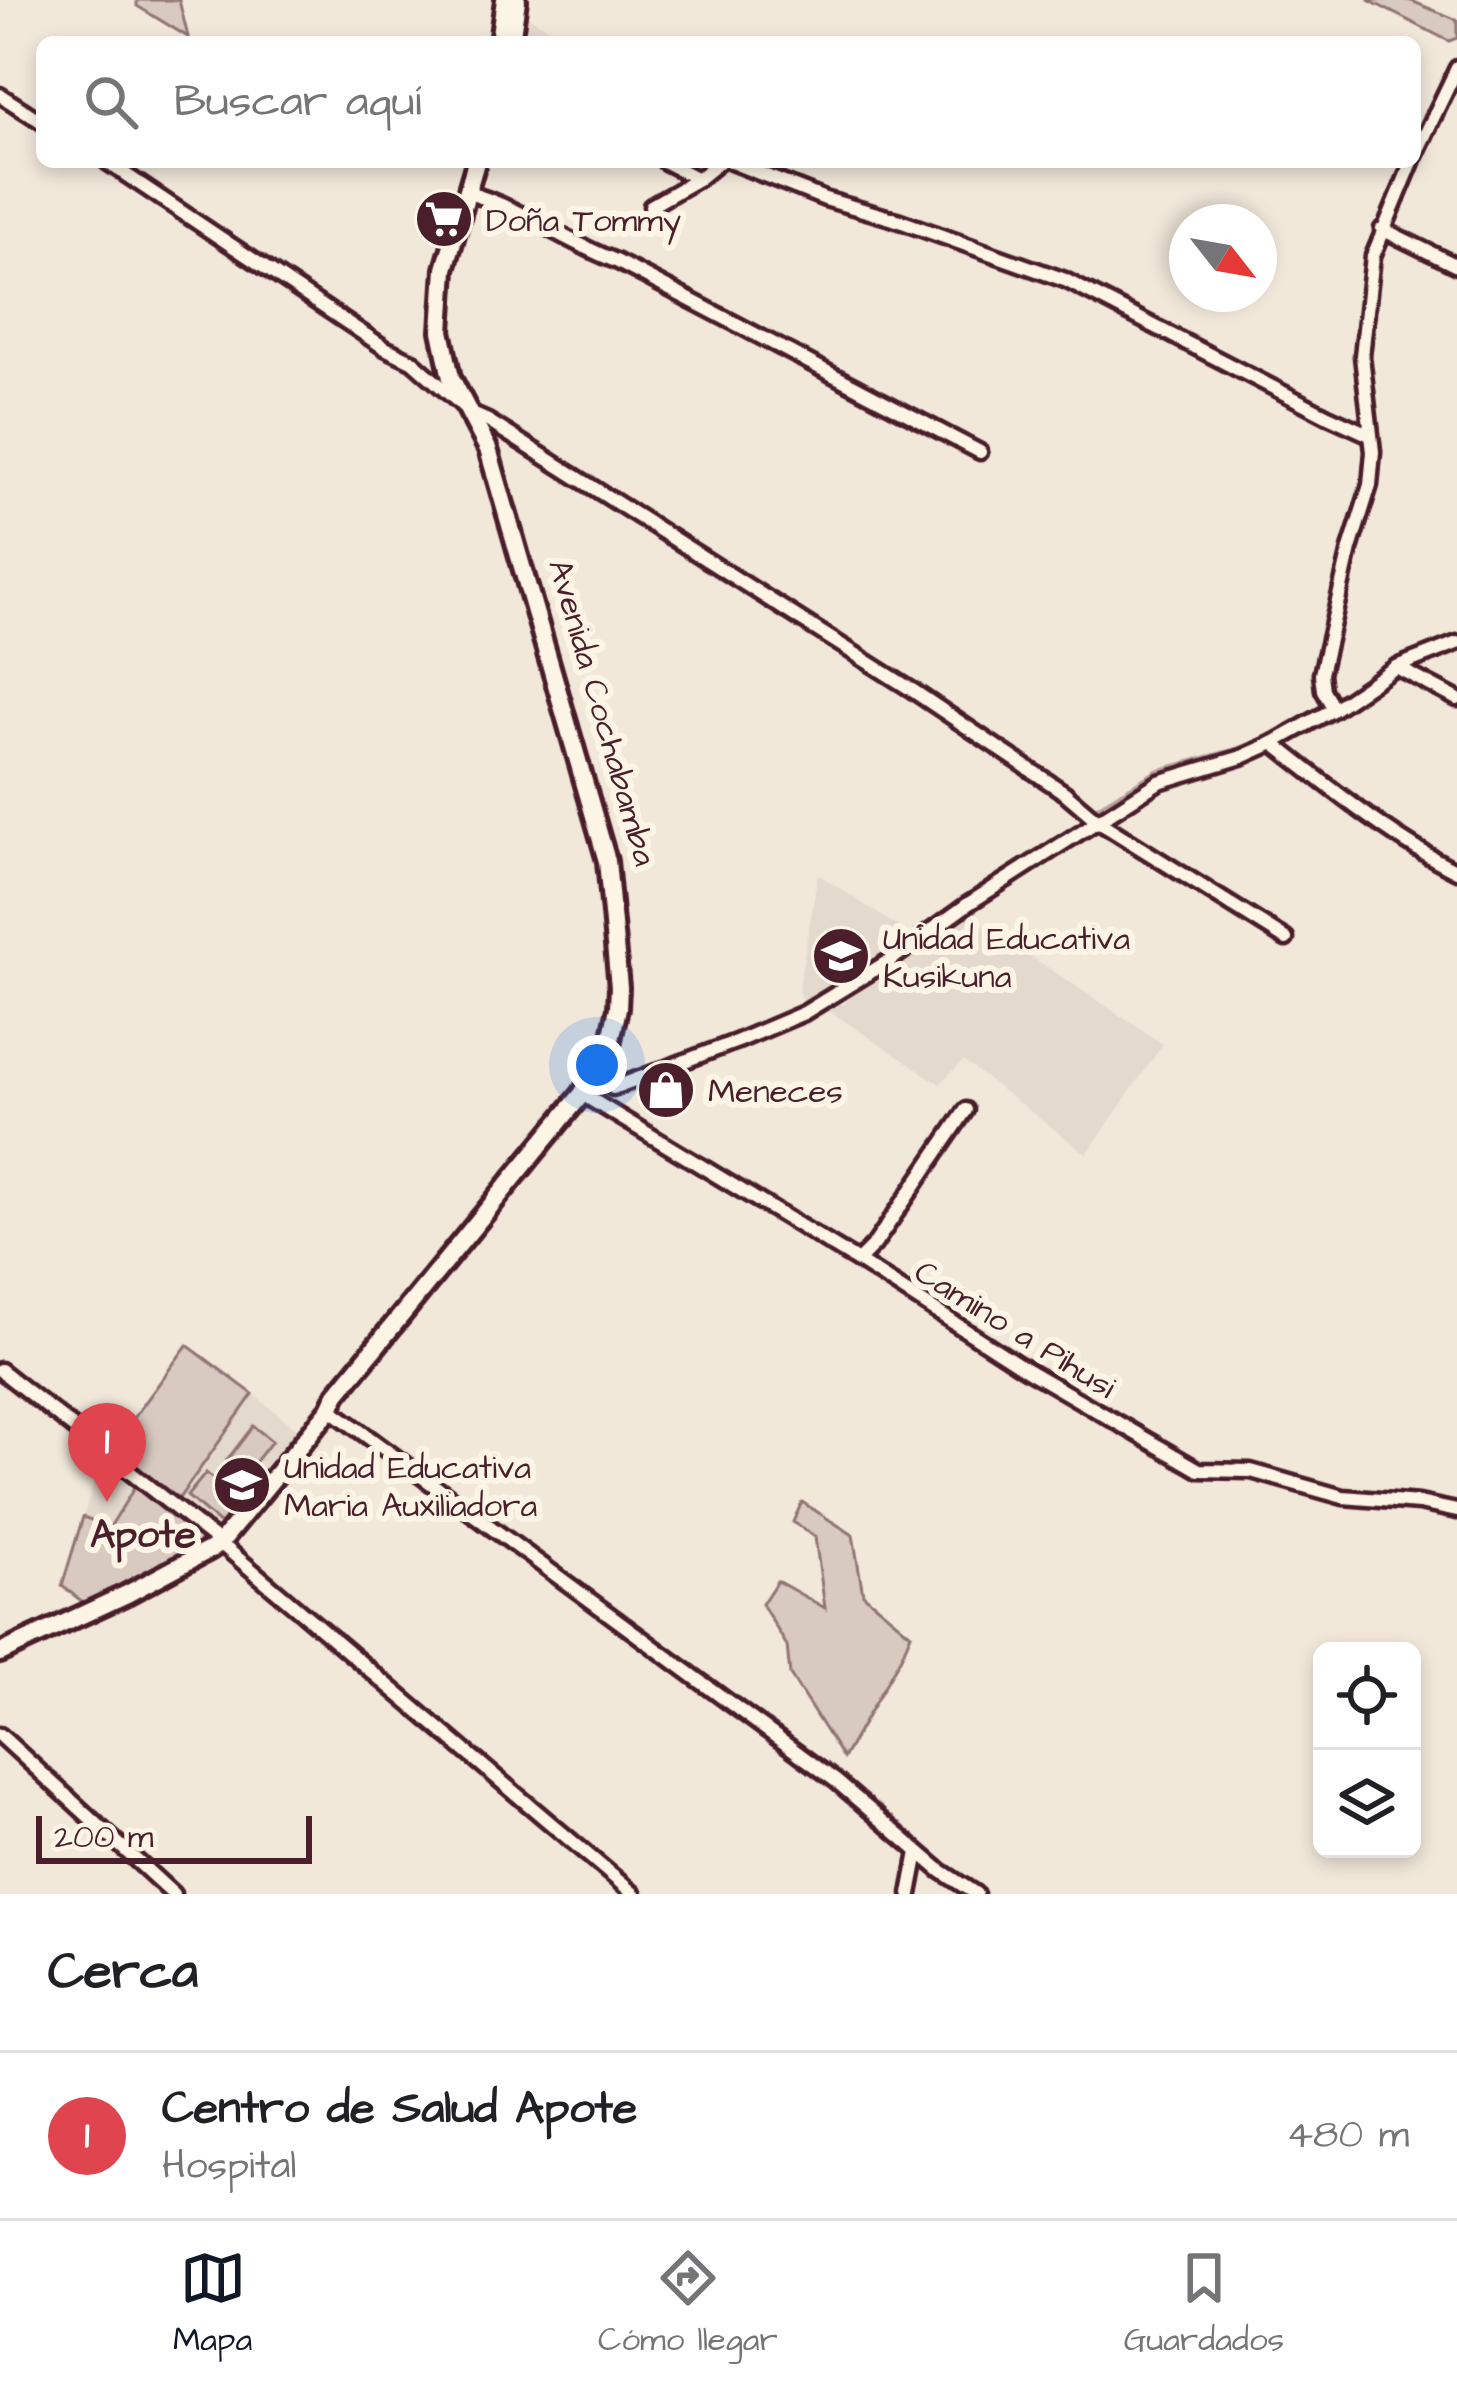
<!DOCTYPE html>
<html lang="es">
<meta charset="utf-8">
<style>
:root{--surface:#fff;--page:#f6f6f6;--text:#202124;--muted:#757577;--line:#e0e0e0;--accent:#111827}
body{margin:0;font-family:"Architects Daughter",sans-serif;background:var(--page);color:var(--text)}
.controls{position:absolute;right:36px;bottom:36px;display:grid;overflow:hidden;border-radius:18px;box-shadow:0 6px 18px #0003}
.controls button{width:108px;height:108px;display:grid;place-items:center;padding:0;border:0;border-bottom:3px solid var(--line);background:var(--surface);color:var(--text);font:60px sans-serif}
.compass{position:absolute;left:1169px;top:204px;width:108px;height:108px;border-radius:50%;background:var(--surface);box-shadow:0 6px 18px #0003;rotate:121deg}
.scale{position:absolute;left:36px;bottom:30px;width:276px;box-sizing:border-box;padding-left:12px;border:6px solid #4a1f2b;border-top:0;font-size:33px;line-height:42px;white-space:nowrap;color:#4a1f2b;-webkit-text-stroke:9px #fcf5e5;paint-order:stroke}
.you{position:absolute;left:597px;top:1065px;width:42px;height:42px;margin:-30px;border:9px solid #fff;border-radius:50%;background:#1a73e8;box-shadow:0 0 0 18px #1a73e833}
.badge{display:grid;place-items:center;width:78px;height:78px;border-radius:50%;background:var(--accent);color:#fff;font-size:39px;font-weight:700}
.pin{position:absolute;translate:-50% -99px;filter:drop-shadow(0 3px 6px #0008)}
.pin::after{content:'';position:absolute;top:63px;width:42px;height:36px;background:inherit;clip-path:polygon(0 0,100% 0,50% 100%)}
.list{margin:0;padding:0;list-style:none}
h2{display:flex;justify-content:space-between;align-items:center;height:156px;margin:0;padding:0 48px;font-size:51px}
h2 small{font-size:39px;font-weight:400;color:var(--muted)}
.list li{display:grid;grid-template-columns:78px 1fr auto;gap:36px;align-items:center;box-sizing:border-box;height:168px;padding:0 48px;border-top:3px solid var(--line)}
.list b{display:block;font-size:45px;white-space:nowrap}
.list p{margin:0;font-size:39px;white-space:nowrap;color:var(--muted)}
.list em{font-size:39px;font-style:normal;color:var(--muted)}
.icon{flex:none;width:66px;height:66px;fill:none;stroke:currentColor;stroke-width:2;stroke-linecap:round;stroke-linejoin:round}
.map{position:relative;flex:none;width:1457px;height:1894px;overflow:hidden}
.search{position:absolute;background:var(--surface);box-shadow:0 6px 18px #0003;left:36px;right:36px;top:36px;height:132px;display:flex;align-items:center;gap:30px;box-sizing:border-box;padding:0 42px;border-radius:18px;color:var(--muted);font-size:45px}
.sheet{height:324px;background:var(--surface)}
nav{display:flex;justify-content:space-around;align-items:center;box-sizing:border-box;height:168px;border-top:3px solid var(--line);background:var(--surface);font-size:33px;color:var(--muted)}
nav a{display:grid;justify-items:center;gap:6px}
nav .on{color:var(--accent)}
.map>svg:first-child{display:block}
.built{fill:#e4d9cd}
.green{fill:#d8cac0;stroke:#917476;stroke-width:3}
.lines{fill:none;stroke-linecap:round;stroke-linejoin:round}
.canal{stroke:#b6a19c;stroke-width:9}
.minor-casing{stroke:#4a1f2b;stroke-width:21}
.major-casing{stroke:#4a1f2b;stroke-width:26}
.minor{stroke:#fcf5e5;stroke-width:12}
.major{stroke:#fcf5e5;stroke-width:16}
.labels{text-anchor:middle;stroke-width:12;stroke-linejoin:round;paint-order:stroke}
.poi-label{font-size:33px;fill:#4a1f2b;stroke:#fcf5e5;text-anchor:start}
.street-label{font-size:33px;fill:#4a1f2b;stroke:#fcf5e5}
.quarter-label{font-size:39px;font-weight:bold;fill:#4a1f2b;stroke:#fcf5e5}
</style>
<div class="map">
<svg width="1457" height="1894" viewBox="0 0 1457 1894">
<rect width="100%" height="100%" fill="#f1e8da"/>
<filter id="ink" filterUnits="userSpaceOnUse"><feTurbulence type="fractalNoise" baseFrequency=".00833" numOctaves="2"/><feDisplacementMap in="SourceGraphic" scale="24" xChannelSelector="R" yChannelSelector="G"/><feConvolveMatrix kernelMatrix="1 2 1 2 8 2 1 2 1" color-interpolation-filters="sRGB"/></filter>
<g filter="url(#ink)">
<!-- built -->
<g class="built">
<polygon points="522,13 573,42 517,42"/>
<polygon points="818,874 908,933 846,979 805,1002 798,992"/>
<polygon points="964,912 1163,1044 1087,1154 963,1061 940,1084 826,1009 833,999 843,1005 868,978 876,979"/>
<polygon points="253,1394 301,1432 218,1534 177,1501"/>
<polygon points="101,1461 135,1487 110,1527 83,1517"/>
</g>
<!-- green -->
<g class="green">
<polygon points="137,0 179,0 188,37 137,6"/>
<polygon points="1368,0 1409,0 1453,18 1457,20 1457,38 1449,41"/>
<polygon points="187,1345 253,1394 177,1501 111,1449"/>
<polygon points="253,1426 272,1441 245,1475 227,1460"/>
<polygon points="206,1473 239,1501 220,1524 187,1496"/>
<polygon points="136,1485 211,1543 88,1606 62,1586 83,1517 110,1527"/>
<polygon points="802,1502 853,1535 863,1594 911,1634 901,1657 843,1758 790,1675 787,1646 762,1604 777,1581 825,1608 815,1537 793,1522"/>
</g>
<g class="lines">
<!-- canal -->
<g class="canal">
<polyline points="1302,720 1350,692"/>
<polyline points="1100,808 1158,773 1256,746"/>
</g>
<defs>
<g id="minor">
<polyline points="0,95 42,122"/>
<polyline points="1415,156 1457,68"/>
<polyline points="107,162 385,348 412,361 472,414 488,421 912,690 1065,793 1099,822 1286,939"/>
<polyline points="665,162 698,179 719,162"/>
<polyline points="731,162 825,199 894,219 1065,280 1328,416 1370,435"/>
<path d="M468 193C519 207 566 242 616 261L980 452"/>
<polyline points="651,206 698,179"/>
<polyline points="1382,229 1457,266"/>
<polyline points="1396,667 1457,699"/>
<polyline points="1334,709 1323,690 1321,674 1350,549 1370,485 1373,452 1362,356 1373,256 1412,162"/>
<path d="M1273 743C1329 787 1394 840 1457 871"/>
<polyline points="594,1078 613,1088 738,1041 804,1013 895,957 968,904 1159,782 1242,757 1273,743 1334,709 1396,667 1457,643"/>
<polyline points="582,1094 858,1261 1027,1370 1199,1470 1251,1471 1343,1497 1419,1503 1457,1511"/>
<polyline points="858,1261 874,1245 966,1110"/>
<polyline points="0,1370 220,1543 634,1894"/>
<polyline points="330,1409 836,1781 941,1871 976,1894"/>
<polyline points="0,1735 173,1894"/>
<polyline points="910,1894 918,1852"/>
</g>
<g id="major">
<polyline points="499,42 505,0"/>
<polyline points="511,42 517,0"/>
<polyline points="0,1653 127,1594 211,1549 220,1543 330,1409 337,1394 582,1094 609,1049 618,1008 619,987 607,861 488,449 451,378 441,331 445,269 476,162"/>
</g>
</defs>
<!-- minor casing -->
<use href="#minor" class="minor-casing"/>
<!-- major casing -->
<use href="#major" class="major-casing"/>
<!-- minor -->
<use href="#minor" class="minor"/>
<!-- major -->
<use href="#major" class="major"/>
</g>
</g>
<!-- icons -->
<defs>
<symbol id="supermarket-disc" viewBox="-11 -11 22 22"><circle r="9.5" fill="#4a1f2b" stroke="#fcf5e5"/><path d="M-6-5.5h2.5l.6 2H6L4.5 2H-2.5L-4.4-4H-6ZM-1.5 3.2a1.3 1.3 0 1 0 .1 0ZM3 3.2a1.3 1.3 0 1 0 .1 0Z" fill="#fff"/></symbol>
<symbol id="school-disc" viewBox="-11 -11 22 22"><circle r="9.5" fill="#4a1f2b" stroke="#fcf5e5"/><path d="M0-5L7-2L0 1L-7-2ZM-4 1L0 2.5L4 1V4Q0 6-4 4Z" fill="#fff"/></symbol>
<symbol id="shop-disc" viewBox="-11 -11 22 22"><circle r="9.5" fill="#4a1f2b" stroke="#fcf5e5"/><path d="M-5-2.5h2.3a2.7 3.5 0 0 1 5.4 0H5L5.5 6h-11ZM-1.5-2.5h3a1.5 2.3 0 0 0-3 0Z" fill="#fff"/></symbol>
</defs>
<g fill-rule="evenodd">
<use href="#supermarket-disc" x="411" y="186" width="66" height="66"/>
<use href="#school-disc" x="808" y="923" width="66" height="66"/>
<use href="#shop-disc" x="633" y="1057" width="66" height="66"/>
<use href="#school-disc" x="209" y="1452" width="66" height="66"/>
</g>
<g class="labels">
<!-- poi labels -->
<g class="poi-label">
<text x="486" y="231">Doña Tommy</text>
<text x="883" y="949">Unidad Educativa<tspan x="883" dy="38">Kusikuna</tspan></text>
<text x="708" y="1102">Meneces</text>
<text x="284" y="1478">Unidad Educativa<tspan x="284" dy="38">Maria Auxiliadora</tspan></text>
</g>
<!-- street labels -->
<g class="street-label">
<text transform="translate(604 712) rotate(74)" y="12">Avenida Cochabamba</text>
<text transform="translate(1016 1328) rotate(32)" y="12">Camino a Pihusi</text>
</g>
<!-- quarter labels -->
<g class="quarter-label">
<text x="143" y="1547">Apote</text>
</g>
</g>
</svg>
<div class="controls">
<button><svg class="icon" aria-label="locate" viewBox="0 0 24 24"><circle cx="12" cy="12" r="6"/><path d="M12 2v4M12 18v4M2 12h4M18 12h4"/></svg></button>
<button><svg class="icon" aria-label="layers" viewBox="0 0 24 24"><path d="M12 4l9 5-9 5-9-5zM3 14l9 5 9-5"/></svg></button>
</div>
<svg class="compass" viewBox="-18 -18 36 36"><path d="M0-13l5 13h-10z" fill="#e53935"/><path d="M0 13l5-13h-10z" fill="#757577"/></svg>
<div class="scale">200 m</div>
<div class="you"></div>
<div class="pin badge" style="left:107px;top:1502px;background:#e0444e">1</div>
<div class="search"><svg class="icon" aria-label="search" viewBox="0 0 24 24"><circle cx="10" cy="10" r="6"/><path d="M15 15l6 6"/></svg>Buscar aquí</div>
</div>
<section class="sheet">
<h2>Cerca<small></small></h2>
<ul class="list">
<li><span class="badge" style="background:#e0444e">1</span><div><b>Centro de Salud Apote</b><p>Hospital</p></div><em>480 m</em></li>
</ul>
</section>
<nav>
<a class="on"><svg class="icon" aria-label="map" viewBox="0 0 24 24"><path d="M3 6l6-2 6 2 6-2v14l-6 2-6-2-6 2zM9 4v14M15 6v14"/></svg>Mapa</a>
<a><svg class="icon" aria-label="directions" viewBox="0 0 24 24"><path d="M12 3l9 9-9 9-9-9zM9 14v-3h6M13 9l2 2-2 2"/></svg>Cómo llegar</a>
<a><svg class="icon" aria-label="saved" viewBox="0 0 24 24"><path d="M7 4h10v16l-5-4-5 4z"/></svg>Guardados</a>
</nav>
